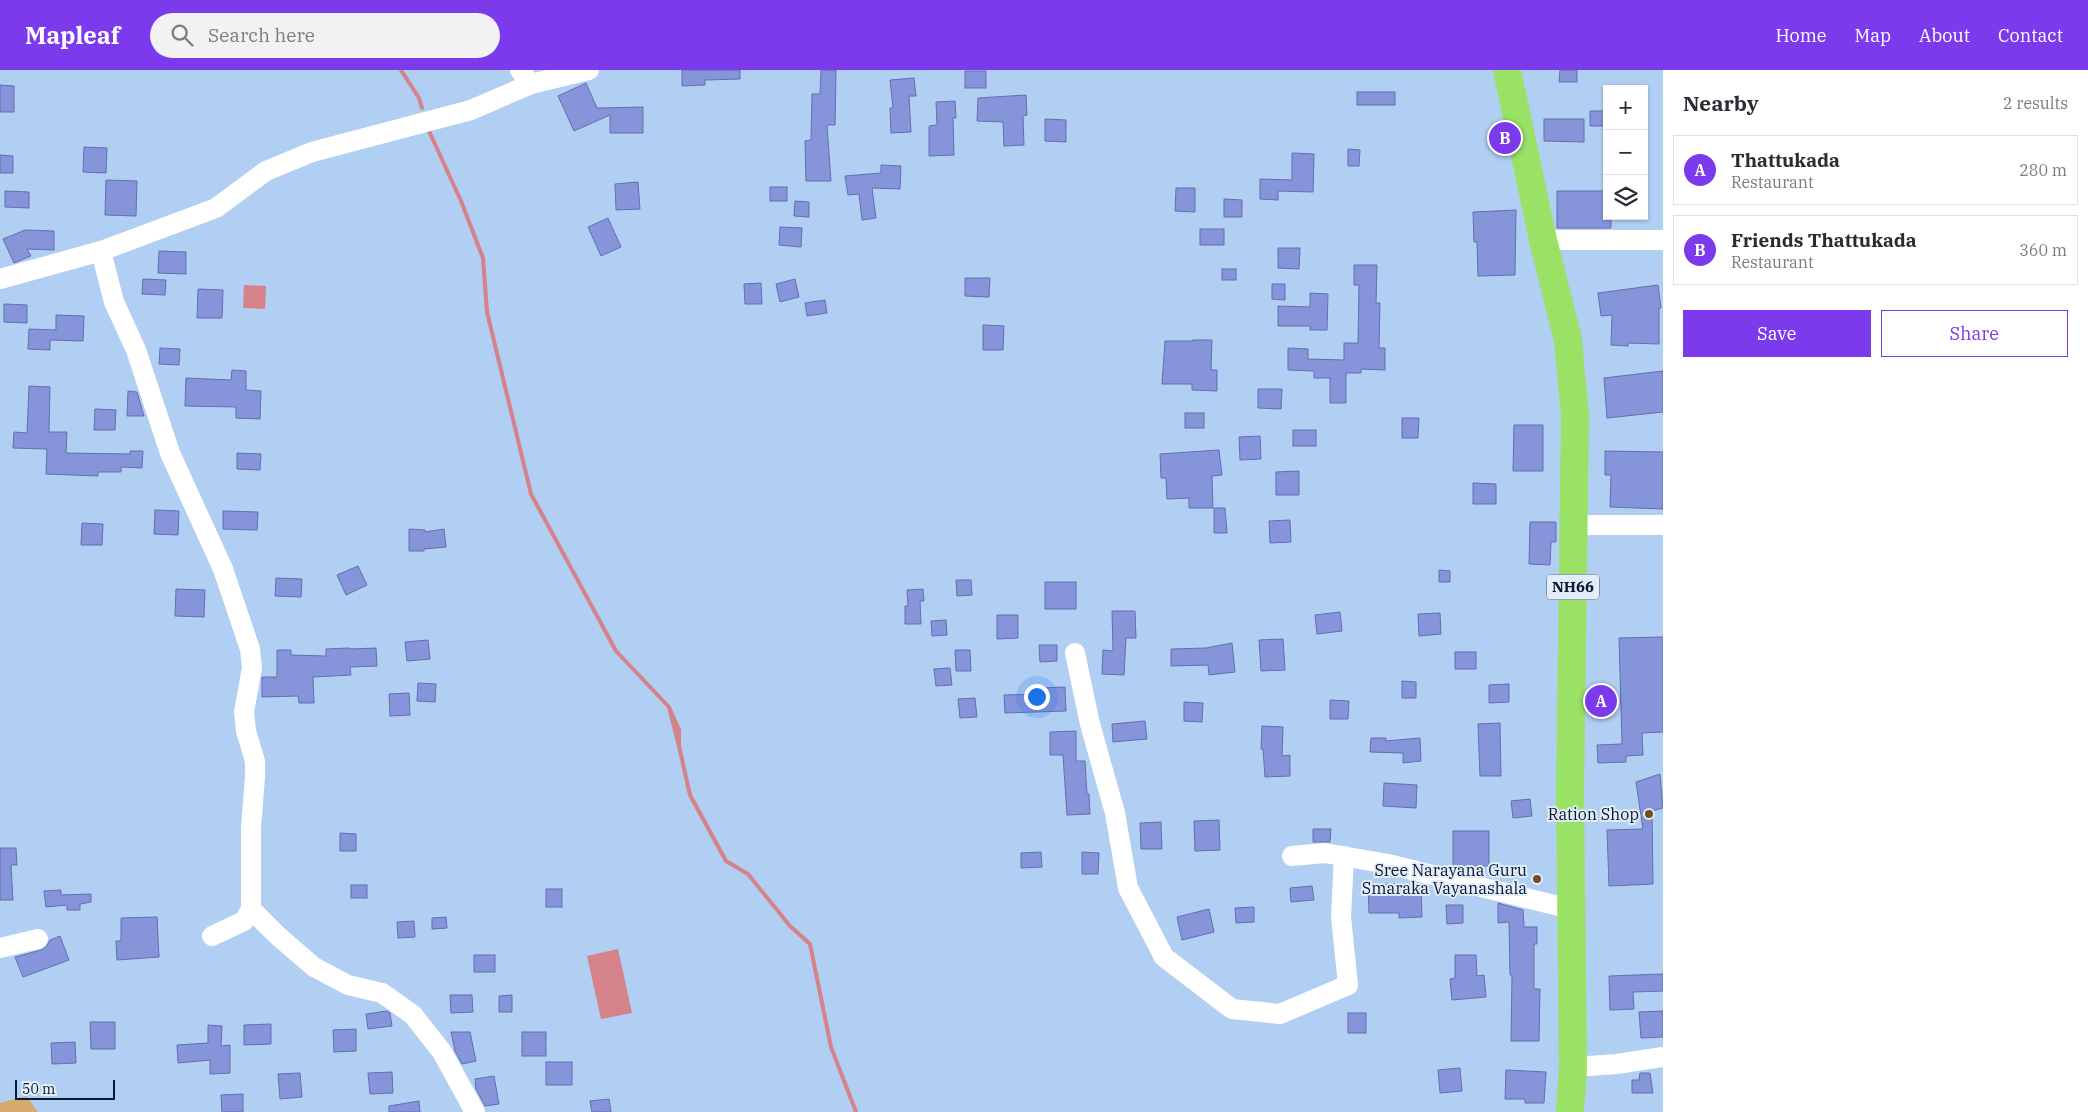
<!DOCTYPE html>
<meta charset="utf-8">
<style>
:root{--surface:#fff;--page:#f2f2f3;--text:#2b2b33;--muted:#7c7c81;--line:#e1e1e2;--accent:#7c3aed}
body{margin:0;font-family:"IBM Plex Serif",serif;background:var(--page);color:var(--text)}
.controls{position:absolute;right:15px;top:15px;display:grid;overflow:hidden;border-radius:0px;box-shadow:0 1px 4px #0004}
.controls button{width:45px;height:45px;display:grid;place-items:center;padding:0;border:0;border-bottom:1px solid var(--line);background:var(--surface);color:var(--text);font:25px sans-serif}
.scale{position:absolute;left:15px;bottom:12px;width:100px;box-sizing:border-box;padding-left:5px;border:2px solid #071a30;border-top:0;font-size:14px;line-height:18px;white-space:nowrap;color:#071a30;-webkit-text-stroke:4px #e3edfa;paint-order:stroke}
.you{position:absolute;left:1036px;top:626px;width:18px;height:18px;margin:-12px;border:4px solid #fff;border-radius:50%;background:#1a73e8;box-shadow:0 0 0 8px #1a73e833}
.badge{display:grid;place-items:center;width:32px;height:32px;border-radius:50%;background:var(--accent);color:#fff;font-size:16px;font-weight:700}
.pin{position:absolute;translate:-50% -50%;border:2px solid #fff;box-shadow:0 1px 5px #0006}
.list{margin:0;padding:0;list-style:none}
h2{display:flex;justify-content:space-between;align-items:center;height:65px;margin:0;padding:0 20px;font-size:21px}
h2 small{font-size:16px;font-weight:400;color:var(--muted)}
.list li{display:grid;grid-template-columns:32px 1fr auto;gap:15px;align-items:center;box-sizing:border-box;height:70px;margin:0 10px 10px;padding:0 10px;border:1px solid var(--line);border-radius:0px}
.list b{display:block;font-size:19px;white-space:nowrap}
.list p{margin:0;font-size:16px;white-space:nowrap;color:var(--muted)}
.list em{font-size:16px;font-style:normal;color:var(--muted)}
.actions{display:flex;gap:10px;padding:15px 20px}
.actions a{flex:1;padding:11px 0;border:1px solid var(--accent);border-radius:0px;text-align:center;font-size:18px;color:var(--accent)}
.actions .main{background:var(--accent);color:#fff}
.icon{flex:none;width:28px;height:28px;fill:none;stroke:currentColor;stroke-width:2;stroke-linecap:round;stroke-linejoin:round}
.map{position:relative;flex:none;width:1663px;height:1042px;overflow:hidden}
header{display:flex;align-items:center;gap:30px;box-sizing:border-box;height:70px;padding:0 25px;background:var(--accent);color:#fff}
header strong{font-size:24px}
nav{display:flex;gap:28px;margin-inline-start:auto;font-size:18px}
.search{width:350px;height:45px;background:var(--page);display:flex;align-items:center;gap:12px;box-sizing:border-box;padding:0 18px;border-radius:28px;color:var(--muted);font-size:19px}
main{display:flex}
aside{flex:1;background:var(--surface)}
.map>svg:first-child{display:block}
.green{fill:#d5a86c}
.water{fill:#d5828a}
.lines{fill:none;stroke-linecap:round;stroke-linejoin:round}
.stream{stroke:#d5828a;stroke-width:4}
.building{fill:#8695da;stroke:#626fb0}
.minor{stroke:#fff;stroke-width:20}
.highway{stroke:#99e266;stroke-width:28}
.poi-dot{fill:#6f5125;stroke:#e3edfa;stroke-width:2}
.labels{text-anchor:middle;stroke-width:4;stroke-linejoin:round;paint-order:stroke}
.shield{fill:#e3edfa;stroke:#49596d;stroke-width:1}
.shield-label{font-size:15px;font-weight:bold;fill:#071a30}
.poi-label{font-size:16px;fill:#071a30;stroke:#e3edfa;text-anchor:end}
</style>
<header>
<strong>Mapleaf</strong>
<div class="search"><svg class="icon" aria-label="search" viewBox="0 0 24 24"><circle cx="10" cy="10" r="6"/><path d="M15 15l6 6"/></svg>Search here</div>
<nav><a>Home</a><a>Map</a><a>About</a><a>Contact</a></nav>
</header>
<main>
<div class="map">
<svg width="1663" height="1042" viewBox="0 0 1663 1042">
<rect width="100%" height="100%" fill="#b1cef3"/>
<!-- green -->
<polygon class="green" points="26,1026 38,1042 0,1042 0,1033"/>
<!-- water -->
<g class="water">
<polygon points="244,215 266,216 265,239 243,238"/>
<polygon points="618,879 632,943 601,949 587,886"/>
</g>
<g class="lines">
<!-- stream -->
<g class="stream">
<polyline points="401,0 419,28 422,38"/>
<polyline points="429,61 461,131 483,188 487,242 531,424 616,581 669,637 679,660 679,676 669,637"/>
<polyline points="679,676 690,725 726,791 748,804 790,856 810,874 831,977 856,1042"/>
</g>
</g>
<!-- building -->
<g class="building">
<polygon points="682,0 740,0 740,9 705,10 705,15 682,16"/>
<polygon points="821,0 836,0 835,55 827,55 831,111 806,111 805,71 811,70 812,24 820,24"/>
<polygon points="1560,0 1577,0 1577,12 1559,12"/>
<rect x="965" y="1" width="21" height="17"/>
<polygon points="914,8 916,26 909,26 911,62 891,63 890,38 893,38 890,10"/>
<polygon points="586,13 597,38 643,37 643,63 610,63 610,45 574,61 558,26"/>
<polygon points="0,15 14,16 14,42 0,42"/>
<rect x="1357" y="22" width="38" height="13"/>
<polygon points="1026,25 1027,45 1023,46 1024,75 1004,76 1003,52 977,51 978,28"/>
<polygon points="955,31 956,48 953,48 954,85 929,86 929,56 937,55 936,32"/>
<polygon points="1590,41 1604,41 1603,56 1590,56"/>
<polygon points="1045,49 1066,50 1066,72 1045,71"/>
<polygon points="1544,49 1584,49 1584,72 1544,71"/>
<polygon points="84,77 107,78 106,103 83,102"/>
<polygon points="1348,79 1360,80 1359,96 1348,96"/>
<polygon points="1292,83 1314,84 1313,122 1278,121 1278,130 1260,129 1260,109 1292,110"/>
<polygon points="0,85 13,86 13,103 0,103"/>
<polygon points="881,95 901,96 900,119 872,118 876,148 862,150 859,124 848,125 845,106 881,103"/>
<polygon points="106,110 137,111 136,146 105,145"/>
<polygon points="638,112 640,139 616,140 615,114"/>
<rect x="770" y="117" width="17" height="14"/>
<polygon points="1176,118 1195,118 1195,142 1175,141"/>
<polygon points="5,121 29,122 29,138 5,137"/>
<polygon points="1557,121 1607,121 1607,146 1611,146 1611,158 1557,158"/>
<polygon points="1224,129 1242,130 1242,147 1224,147"/>
<polygon points="795,131 809,132 809,147 794,146"/>
<polygon points="1516,140 1515,205 1478,206 1477,172 1474,172 1473,142"/>
<polygon points="608,148 621,177 601,186 588,157"/>
<polygon points="780,157 802,158 801,177 779,175"/>
<rect x="1200" y="159" width="24" height="16"/>
<polygon points="25,160 54,161 54,180 27,179 31,186 14,193 3,169"/>
<polygon points="1278,178 1300,178 1299,199 1278,198"/>
<polygon points="159,181 186,182 186,204 158,203"/>
<polygon points="1354,195 1377,195 1376,233 1380,233 1379,278 1385,278 1385,300 1361,299 1361,303 1346,303 1346,333 1330,333 1330,308 1314,308 1314,301 1288,300 1288,278 1308,279 1308,289 1344,290 1344,273 1358,273 1359,215 1354,215"/>
<rect x="1222" y="199" width="14" height="11"/>
<polygon points="965,208 990,208 989,227 965,226"/>
<polygon points="143,209 166,210 165,225 142,224"/>
<polygon points="795,209 799,227 780,232 776,214"/>
<polygon points="761,213 762,234 745,234 744,214"/>
<polygon points="1272,214 1285,214 1285,230 1272,229"/>
<polygon points="1658,215 1661,238 1659,238 1659,274 1628,273 1628,276 1611,275 1612,245 1601,246 1598,223"/>
<polygon points="198,219 223,220 222,248 197,248"/>
<polygon points="1310,223 1328,224 1327,260 1310,260 1310,256 1278,256 1278,236 1310,237"/>
<polygon points="825,230 827,243 807,246 805,233"/>
<polygon points="4,234 27,235 27,253 4,252"/>
<polygon points="56,245 84,246 83,271 50,270 50,280 28,279 29,259 56,260"/>
<polygon points="983,255 1004,256 1003,280 983,280"/>
<polygon points="1193,270 1212,270 1211,300 1217,300 1217,321 1192,320 1192,314 1162,314 1165,271 1193,271"/>
<polygon points="160,278 180,279 179,295 159,294"/>
<polygon points="232,300 246,301 246,320 261,321 260,349 236,348 236,337 185,336 186,308 231,310"/>
<polygon points="1663,301 1663,342 1607,348 1604,308"/>
<polygon points="29,316 50,317 49,362 67,362 66,383 130,384 130,381 143,381 142,398 121,397 121,402 98,402 98,406 46,404 47,379 13,378 14,362 27,363"/>
<polygon points="1258,319 1282,319 1281,339 1258,338"/>
<polygon points="128,321 137,322 144,346 127,346"/>
<polygon points="95,339 116,340 115,360 94,360"/>
<rect x="1185" y="343" width="19" height="15"/>
<polygon points="1402,348 1419,348 1418,368 1402,368"/>
<polygon points="1514,355 1543,355 1543,401 1513,401"/>
<rect x="1293" y="360" width="23" height="16"/>
<polygon points="1260,366 1261,389 1240,390 1239,367"/>
<polygon points="1219,380 1222,405 1212,406 1213,438 1189,438 1189,428 1167,429 1166,408 1161,408 1160,384"/>
<polygon points="1605,381 1663,382 1663,439 1610,437 1611,405 1605,405"/>
<polygon points="237,383 261,384 260,400 237,399"/>
<polygon points="1299,401 1299,425 1276,425 1276,402"/>
<polygon points="1473,413 1496,414 1496,434 1473,434"/>
<polygon points="1214,438 1225,438 1227,463 1214,463"/>
<polygon points="155,440 179,441 178,465 154,464"/>
<polygon points="223,441 258,442 257,460 223,459"/>
<polygon points="1290,450 1291,472 1270,473 1269,451"/>
<polygon points="1530,452 1556,452 1556,472 1551,472 1550,495 1529,494"/>
<polygon points="82,453 103,454 102,475 81,475"/>
<polygon points="409,459 425,460 425,462 444,459 446,477 424,479 424,481 409,481"/>
<polygon points="358,496 367,515 346,525 337,505"/>
<polygon points="1439,500 1450,501 1450,512 1439,512"/>
<polygon points="276,508 302,509 301,527 275,526"/>
<polygon points="956,510 971,510 972,525 957,526"/>
<rect x="1045" y="512" width="31" height="27"/>
<polygon points="176,519 205,520 204,547 175,546"/>
<polygon points="923,519 924,531 920,531 921,554 905,554 905,536 908,536 907,520"/>
<polygon points="1112,541 1135,541 1136,568 1126,568 1124,605 1102,604 1103,580 1113,581"/>
<polygon points="1340,542 1342,561 1317,564 1315,545"/>
<polygon points="1440,543 1441,564 1419,566 1418,544"/>
<polygon points="997,545 1018,545 1018,568 997,569"/>
<polygon points="946,550 947,565 932,566 931,551"/>
<polygon points="1663,567 1663,662 1642,663 1643,685 1626,686 1626,692 1598,693 1597,675 1622,674 1619,568"/>
<polygon points="1283,569 1285,600 1261,601 1259,570"/>
<polygon points="428,570 430,589 407,591 405,572"/>
<polygon points="1232,573 1235,602 1209,605 1208,595 1171,596 1171,579 1206,578"/>
<polygon points="1039,575 1057,575 1057,591 1040,592"/>
<polygon points="349,578 350,579 376,578 377,596 350,597 351,605 313,607 314,633 299,633 298,626 262,627 262,607 277,607 277,580 291,580 291,585 326,586 326,579"/>
<polygon points="955,580 970,580 971,601 956,601"/>
<rect x="1455" y="582" width="21" height="17"/>
<polygon points="950,598 952,615 936,616 934,599"/>
<polygon points="1402,611 1416,612 1416,628 1402,628"/>
<polygon points="418,613 436,614 435,632 417,631"/>
<polygon points="1509,614 1509,632 1489,633 1489,615"/>
<polygon points="1065,617 1066,641 1005,643 1004,625 1040,624 1040,618"/>
<polygon points="409,623 410,645 390,646 389,624"/>
<polygon points="975,628 977,647 960,648 958,629"/>
<polygon points="1330,630 1349,631 1348,649 1330,649"/>
<polygon points="1184,632 1203,633 1202,652 1184,651"/>
<polygon points="1145,651 1147,669 1113,672 1112,654"/>
<polygon points="1500,653 1501,706 1480,706 1478,654"/>
<polygon points="1262,656 1283,657 1282,686 1290,685 1290,706 1265,707 1263,679 1261,679"/>
<polygon points="1076,661 1076,691 1085,691 1087,724 1089,724 1090,744 1067,745 1063,685 1050,685 1050,662"/>
<polygon points="1371,668 1386,668 1386,671 1420,668 1421,691 1403,693 1403,683 1370,682"/>
<polygon points="1660,704 1663,738 1652,741 1653,814 1609,816 1607,760 1643,759 1636,712"/>
<polygon points="1384,713 1417,715 1416,738 1383,736"/>
<polygon points="1530,729 1532,746 1513,748 1511,731"/>
<polygon points="1219,750 1220,780 1195,781 1194,751"/>
<polygon points="1161,752 1162,779 1141,779 1140,753"/>
<polygon points="1313,759 1331,759 1330,772 1313,772"/>
<rect x="1453" y="761" width="36" height="35"/>
<polygon points="340,763 356,764 356,781 340,781"/>
<polygon points="0,778 16,778 17,795 11,795 13,830 0,830"/>
<polygon points="1041,782 1042,797 1021,798 1021,783"/>
<polygon points="1082,782 1099,783 1098,804 1082,804"/>
<polygon points="1395,814 1395,819 1421,818 1422,847 1399,848 1399,843 1369,843 1368,815"/>
<rect x="351" y="815" width="16" height="13"/>
<polygon points="1312,816 1314,830 1291,832 1290,818"/>
<rect x="546" y="819" width="16" height="18"/>
<polygon points="61,820 61,825 91,824 91,832 80,834 80,840 67,840 67,835 46,837 44,821"/>
<polygon points="1498,833 1523,840 1524,857 1537,857 1537,874 1534,874 1534,919 1540,919 1539,971 1511,971 1512,905 1510,905 1509,852 1498,853"/>
<polygon points="1446,835 1463,835 1463,853 1447,854"/>
<polygon points="1254,837 1254,852 1236,853 1235,838"/>
<polygon points="1209,839 1214,862 1182,870 1177,847"/>
<polygon points="157,847 159,887 117,890 116,871 121,871 121,848"/>
<polygon points="446,847 447,858 432,859 432,848"/>
<polygon points="414,851 415,867 398,868 397,852"/>
<polygon points="60,866 69,890 23,907 15,887 41,880 46,877 50,870"/>
<rect x="474" y="885" width="21" height="17"/>
<polygon points="1455,885 1476,885 1477,906 1484,905 1486,927 1452,930 1450,909 1455,908"/>
<polygon points="1663,904 1663,921 1633,922 1634,939 1610,940 1609,906"/>
<polygon points="450,925 472,925 473,942 451,943"/>
<polygon points="512,925 512,942 499,942 499,926"/>
<polygon points="387,941 390,943 392,956 368,959 366,944"/>
<polygon points="1663,941 1663,967 1641,968 1639,942"/>
<rect x="1348" y="943" width="18" height="20"/>
<polygon points="90,952 115,952 115,979 91,979"/>
<polygon points="271,954 271,974 244,975 244,955"/>
<polygon points="208,955 222,956 221,976 230,975 230,1003 210,1004 210,990 178,993 177,975 208,973"/>
<polygon points="356,959 356,981 334,982 333,960"/>
<polygon points="451,962 470,962 476,991 462,994 455,981"/>
<rect x="522" y="962" width="24" height="24"/>
<polygon points="75,972 76,993 52,994 51,973"/>
<rect x="546" y="992" width="26" height="23"/>
<polygon points="1460,998 1462,1021 1440,1023 1438,1000"/>
<polygon points="1506,1000 1546,1002 1544,1033 1525,1033 1525,1029 1505,1029"/>
<polygon points="392,1002 393,1023 370,1024 368,1003"/>
<polygon points="300,1003 302,1027 280,1029 278,1004"/>
<polygon points="1640,1003 1650,1003 1653,1023 1632,1023 1632,1010 1639,1010"/>
<polygon points="494,1006 499,1034 485,1036 476,1019 475,1009"/>
<polygon points="243,1024 243,1042 222,1042 221,1025"/>
<polygon points="609,1029 611,1042 592,1042 590,1031"/>
<polygon points="419,1031 420,1042 389,1042 389,1036"/>
</g>
<g class="lines">
<!-- minor -->
<g class="minor">
<polyline points="520,0 531,14"/>
<polyline points="1543,170 1663,170"/>
<polyline points="101,181 114,232 136,280 170,383 223,499 250,579 252,598 244,642 246,661 255,691 255,707 251,758 251,839 244,851 212,866"/>
<polyline points="0,209 101,181 216,138 266,101 312,82 471,40 531,14 589,0"/>
<polyline points="1574,455 1663,455"/>
<polyline points="1075,583 1090,654 1115,743 1128,818 1164,887 1232,939 1280,944 1348,915 1341,847 1344,786"/>
<polyline points="1292,786 1325,783 1388,794 1571,839"/>
<polyline points="251,839 278,866 314,897 348,915 382,923 413,945 442,982 475,1042"/>
<polyline points="0,878 38,869"/>
<polyline points="1573,997 1617,994 1663,987"/>
</g>
<!-- highway -->
<polyline class="highway" points="1507,0 1543,170 1568,270 1575,345 1570,725 1573,997 1570,1042"/>
</g>
<!-- markers -->
<g class="poi-dot">
<circle cx="1649" cy="744" r="5"/>
<circle cx="1537" cy="809" r="5"/>
</g>
<g class="labels">
<!-- shield labels -->
<rect class="shield" x="1547" y="504.5" width="52" height="25" rx="4"/>
<g class="shield-label">
<text x="1573" y="522">NH66</text>
</g>
<!-- poi labels -->
<g class="poi-label">
<text x="1639" y="750">Ration Shop</text>
<text x="1527" y="806">Sree Narayana Guru<tspan x="1527" dy="18">Smaraka Vayanashala</tspan></text>
</g>
</g>
</svg>
<div class="controls">
<button>+</button>
<button>−</button>
<button><svg class="icon" aria-label="layers" viewBox="0 0 24 24"><path d="M12 4l9 5-9 5-9-5zM3 14l9 5 9-5"/></svg></button>
</div>
<div class="scale">50 m</div>
<div class="you"></div>
<div class="pin badge" style="left:1601px;top:631px">A</div>
<div class="pin badge" style="left:1505px;top:68px">B</div>
</div>
<aside>
<h2>Nearby<small>2 results</small></h2>
<ul class="list">
<li><span class="badge">A</span><div><b>Thattukada</b><p>Restaurant</p></div><em>280 m</em></li>
<li><span class="badge">B</span><div><b>Friends Thattukada</b><p>Restaurant</p></div><em>360 m</em></li>
</ul>
<div class="actions"><a class="main">Save</a><a>Share</a></div>
</aside>
</main>
